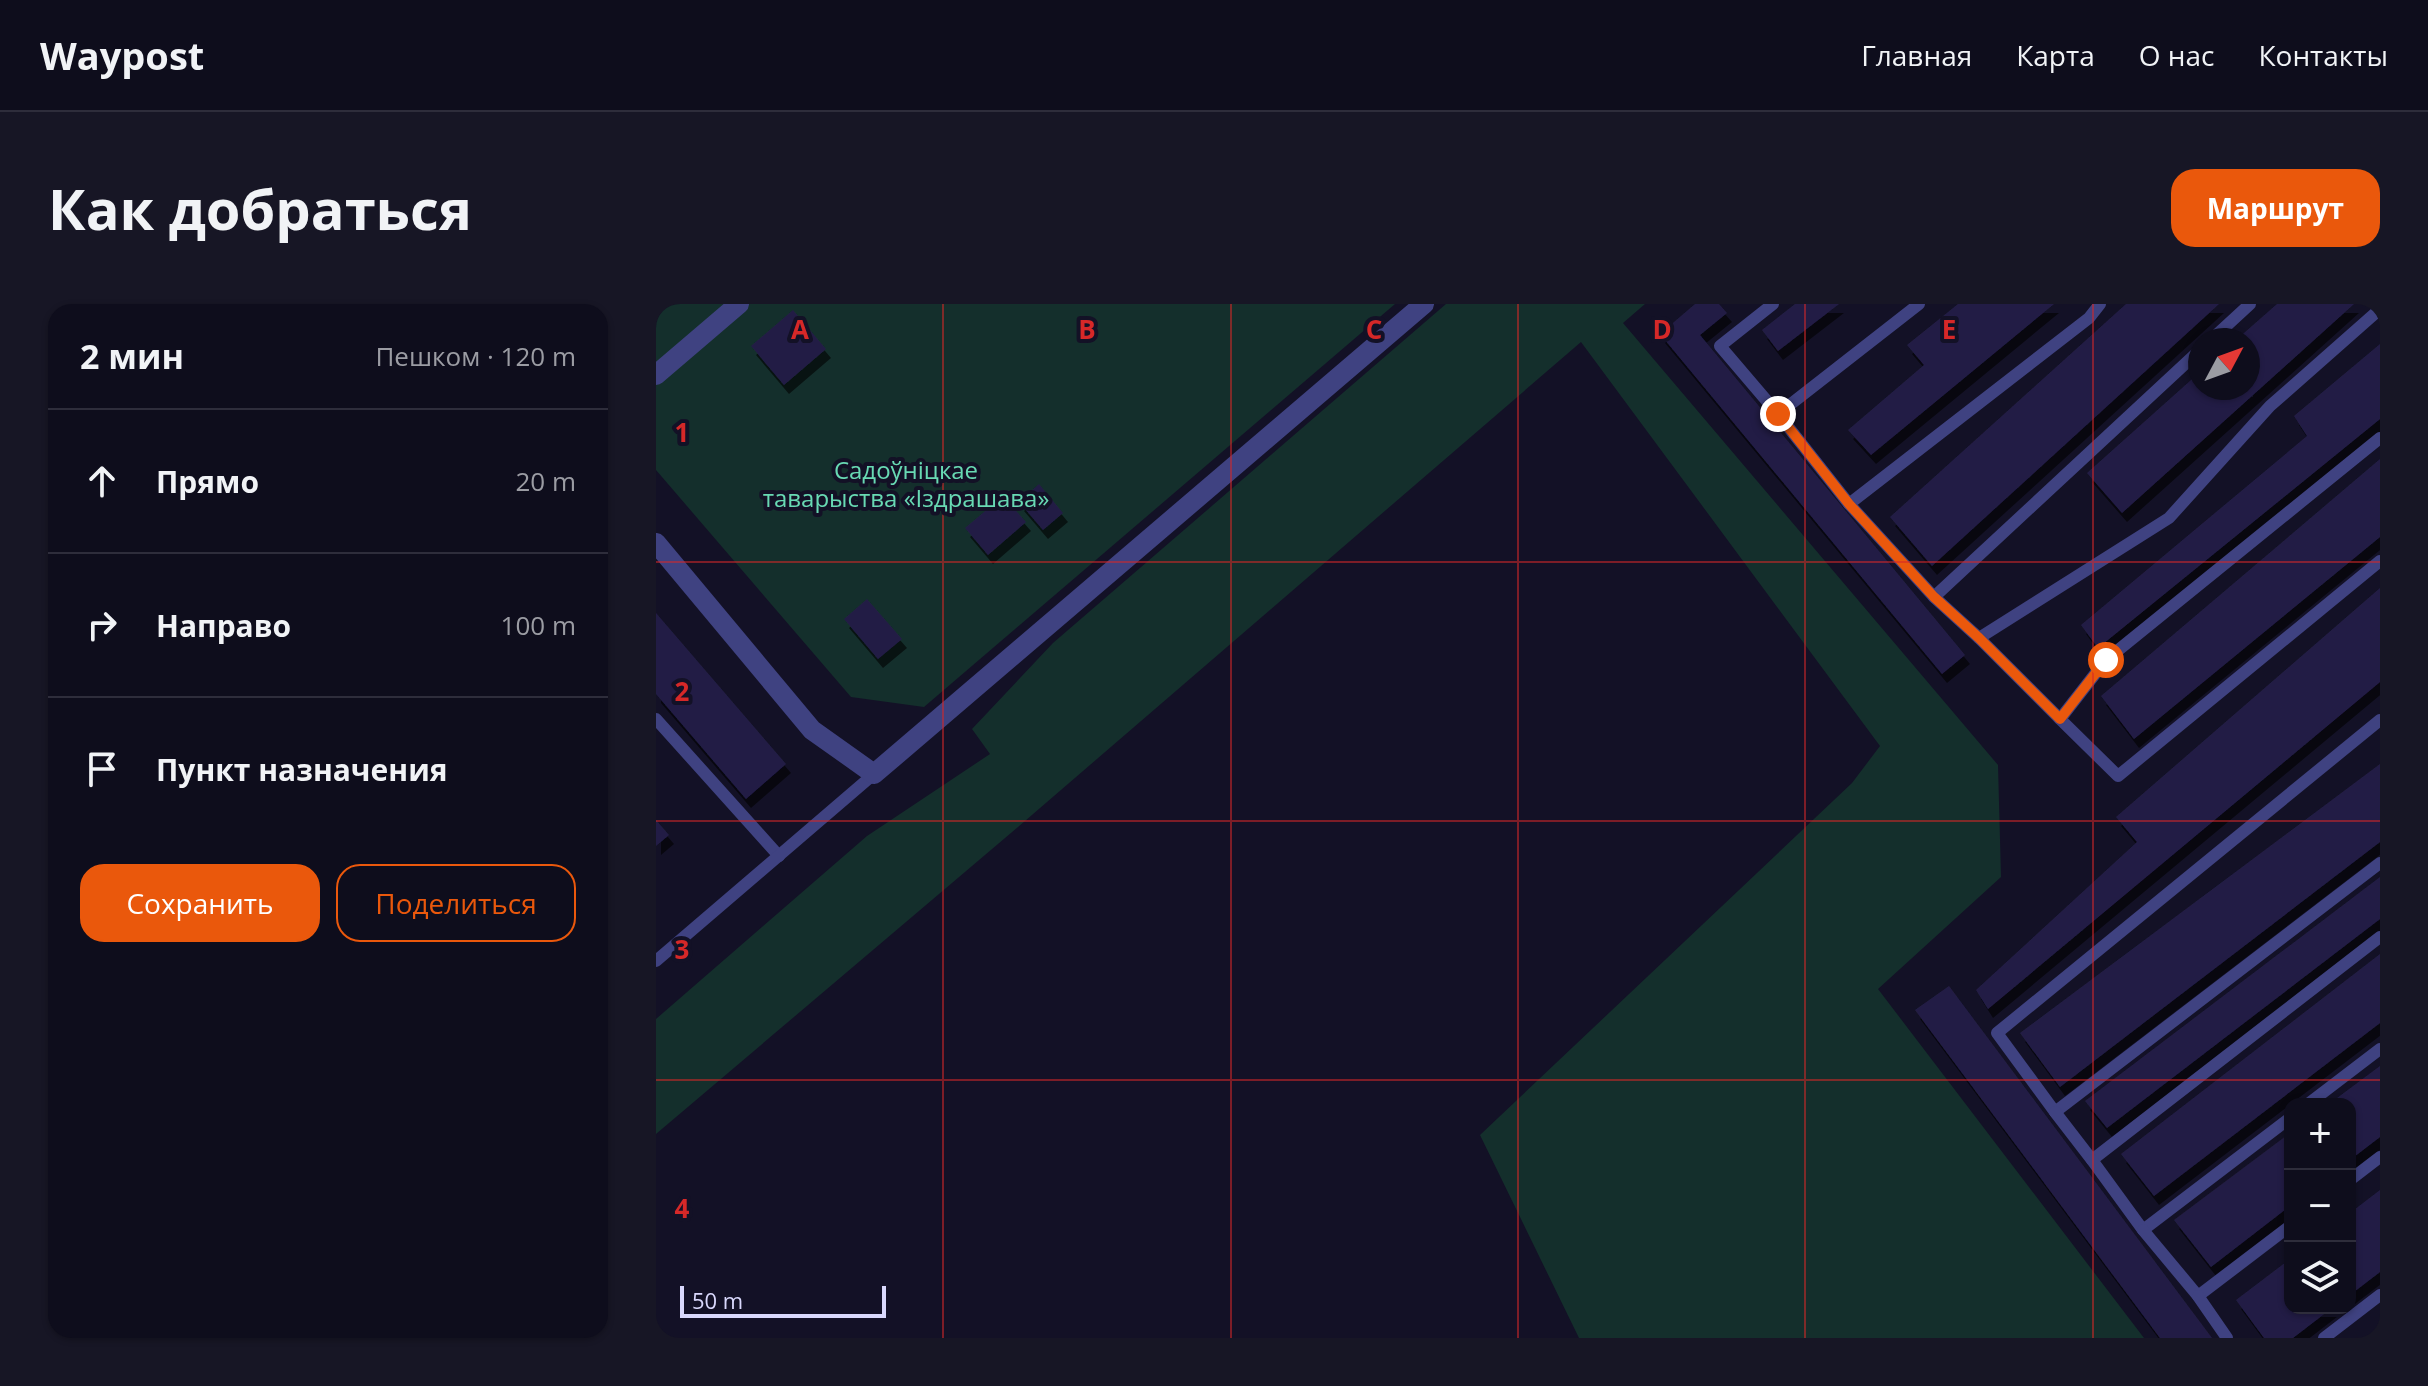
<!DOCTYPE html>
<html lang="ru">
<meta charset="utf-8">
<style>
:root{--surface:#0e0d1c;--page:#171625;--text:#f1f3f6;--muted:#9b9ca3;--line:#2e2d3b;--accent:#ea580c}
body{margin:0;font-family:"Open Sans",sans-serif;background:var(--page);color:var(--text)}
.controls{position:absolute;right:24px;bottom:24px;display:grid;overflow:hidden;border-radius:16px;box-shadow:0 2px 6px #0004}
.controls button{width:72px;height:72px;display:grid;place-items:center;padding:0;border:0;border-bottom:2px solid var(--line);background:var(--surface);color:var(--text);font:40px sans-serif}
.compass{position:absolute;left:1532px;top:24px;width:72px;height:72px;border-radius:50%;background:var(--surface);box-shadow:0 2px 6px #0004;rotate:49deg}
.scale{position:absolute;left:24px;bottom:20px;width:206px;box-sizing:border-box;padding-left:8px;border:4px solid #d9d8fc;border-top:0;font-size:22px;line-height:28px;white-space:nowrap;color:#d9d8fc;-webkit-text-stroke:6px #131126;paint-order:stroke}
.stop{position:absolute;width:24px;height:24px;margin:-18px;border:6px solid #ea580c;border-radius:50%;background:#fff}
.stop.end{background:#ea580c;border-color:#fff;box-shadow:0 2px 8px #0008}
.list{margin:0;padding:0;list-style:none}
h2{display:flex;justify-content:space-between;align-items:center;height:104px;margin:0;padding:0 32px;font-size:34px}
h2 small{font-size:26px;font-weight:400;color:var(--muted)}
.list li{display:grid;grid-template-columns:52px 1fr auto;gap:24px;align-items:center;box-sizing:border-box;height:144px;padding:0 32px;border-top:2px solid var(--line)}
.list b{display:block;font-size:30px;white-space:nowrap}
.list em{font-size:26px;font-style:normal;color:var(--muted)}
.actions{display:flex;gap:16px;padding:24px 32px}
.actions a{flex:1;padding:18px 0;border:2px solid var(--accent);border-radius:24px;text-align:center;font-size:28px;color:var(--accent)}
.actions .main{background:var(--accent);color:#fff}
.icon{flex:none;width:44px;height:44px;fill:none;stroke:currentColor;stroke-width:2;stroke-linecap:round;stroke-linejoin:round}
.map{position:relative;flex:none;width:1724px;height:1034px;overflow:hidden;border-radius:24px}
header{display:flex;align-items:center;gap:48px;box-sizing:border-box;height:112px;padding:0 40px;background:var(--surface);border-bottom:2px solid var(--line)}
header strong{font-size:38px}
nav{display:flex;gap:44px;margin-inline-start:auto;font-size:28px}
.intro{display:flex;align-items:center;justify-content:space-between;box-sizing:border-box;height:192px;padding:0 48px}
h1{margin:0;font-size:56px}
.button{padding:20px 36px;border-radius:24px;background:var(--accent);color:#fff;font-size:28px;font-weight:700}
main{display:flex;gap:48px;padding:0 48px}
aside{flex:1;background:var(--surface);border-radius:24px;box-shadow:0 2px 6px #0004}
.map>svg:first-child{display:block}
.green{fill:#142f2c}
.building{fill:#231e45;filter:url(#shadow)}
.lines{fill:none;stroke-linecap:round;stroke-linejoin:round}
.service{stroke:#3f4281;stroke-width:12}
.minor{stroke:#3f4281;stroke-width:20}
.route{stroke:#ea580c;stroke-width:10}
.grid{fill:none;stroke:#d62828;stroke-width:2;stroke-opacity:0.55}
.labels{text-anchor:middle;stroke-width:8;stroke-linejoin:round;paint-order:stroke}
.park-label{font-size:24px;fill:#68d9b3;stroke:#131126}
.grid-label{font-size:26px;text-anchor:middle;font-weight:bold;fill:#d62828;stroke:#131126;stroke-width:8;stroke-linejoin:round;paint-order:stroke}
</style>
<header>
<strong>Waypost</strong>
<nav><a>Главная</a><a>Карта</a><a>О нас</a><a>Контакты</a></nav>
</header>
<div class="intro"><h1>Как добраться</h1><a class="button">Маршрут</a></div>
<main>
<aside>
<h2>2 мин<small>Пешком · 120 m</small></h2>
<ul class="list">
<li><svg class="icon" aria-label="ahead" viewBox="0 0 24 24"><path d="M12 20V5M6 11l6-6 6 6"/></svg><div><b>Прямо</b></div><em>20 m</em></li>
<li><svg class="icon" aria-label="right" viewBox="0 0 24 24"><path d="M7 20v-9h11M14 6l5 5-5 5"/></svg><div><b>Направо</b></div><em>100 m</em></li>
<li><svg class="icon" aria-label="arrive" viewBox="0 0 24 24"><path d="M6 21V4h12l-3 4 3 4H6"/></svg><div><b>Пункт назначения</b></div></li>
</ul>
<div class="actions"><a class="main">Сохранить</a><a>Поделиться</a></div>
</aside>
<div class="map">
<svg width="1724" height="1034" viewBox="0 0 1724 1034">
<defs>
<filter id="shadow"><feDropShadow dx="5" dy="9" stdDeviation="0" flood-color="#0009"/></filter>
</defs>
<rect width="100%" height="100%" fill="#131126"/>
<!-- green -->
<g class="green">
<polygon points="0,0 739,0 268,403 195,393 0,166"/>
<polygon points="790,0 989,0 967,19 1342,461 1345,573 1222,685 1488,1034 923,1034 824,831 1196,479 1224,442 925,38 362,523 0,830 0,715 211,532 334,450 316,425 397,339"/>
</g>
<!-- building -->
<g class="building">
<polygon points="1039,0 1063,0 1071,9 1044,31 1309,351 1286,370 1004,30"/>
<polygon points="1139,0 1183,0 1122,47 1106,26"/>
<polygon points="1302,0 1398,0 1215,151 1192,126 1268,61 1251,41"/>
<polygon points="1470,0 1563,0 1276,262 1234,213"/>
<polygon points="1621,0 1698,0 1466,209 1431,169 1544,68 1544,84 1592,84 1592,36 1580,36"/>
<polygon points="137,6 170,45 128,81 95,42"/>
<polygon points="1724,40 1724,115 1442,344 1425,321 1651,132 1638,112"/>
<polygon points="1724,155 1724,233 1478,435 1445,392"/>
<polygon points="383,180 407,209 387,226 363,198"/>
<polygon points="347,192 370,218 332,251 309,224"/>
<polygon points="1724,284 1724,378 1332,705 1320,686 1481,538 1460,513"/>
<polygon points="211,295 246,335 222,355 188,315"/>
<polygon points="0,309 130,460 90,495 0,390"/>
<polygon points="1724,460 1724,538 1404,783 1364,729"/>
<polygon points="0,516 13,531 0,542"/>
<polygon points="1724,573 1724,615 1451,824 1429,797"/>
<polygon points="1724,650 1724,719 1498,892 1465,850"/>
<polygon points="1293,682 1556,1034 1504,1034 1259,706"/>
<polygon points="1724,762 1724,833 1694,856 1694,800 1673,800"/>
<polygon points="1634,829 1634,902 1555,963 1518,916"/>
<polygon points="1724,886 1724,968 1694,991 1694,909"/>
<polygon points="1634,955 1634,1004 1676,1004 1637,1034 1608,1034 1580,996"/>
</g>
<g class="lines">
<!-- service -->
<g class="service">
<polyline points="1117,0 1064,42 1122,110 1263,0"/>
<polyline points="1444,0 1433,14 1193,200 1278,293 1544,46"/>
<polyline points="1555,36 1594,0"/>
<polyline points="1122,110 1193,200"/>
<polyline points="1724,134 1450,356 1404,415 1462,472 1724,257"/>
<polyline points="1278,293 1323,334 1513,214 1614,102 1724,5"/>
<polyline points="1323,334 1404,415"/>
<polyline points="0,415 123,552"/>
<polyline points="1724,416 1341,729 1399,808 1724,559"/>
<polyline points="0,657 218,470"/>
<polyline points="1652,800 1724,745"/>
<polyline points="1399,808 1436,856 1724,633"/>
<polyline points="1436,856 1487,926 1634,814"/>
<polyline points="1694,876 1724,853"/>
<polyline points="1487,926 1542,992 1634,922"/>
<polyline points="1542,992 1571,1034"/>
<polyline points="1668,1034 1724,991"/>
</g>
<!-- minor -->
<g class="minor">
<polyline points="0,71 83,0"/>
<polyline points="0,239 156,426 218,470 768,0"/>
</g>
</g>
<g class="lines">
<!-- route -->
<polyline class="route" points="1122,110 1193,200 1278,293 1323,334 1404,415 1450,356"/>
</g>
<!-- grid -->
<path class="grid" d="M287 0V1034M575 0V1034M862 0V1034M1149 0V1034M1437 0V1034M0 258H1724M0 517H1724M0 776H1724"/>
<g class="labels">
<!-- park labels -->
<g class="park-label">
<text x="250" y="175">Садоўніцкае<tspan x="250" dy="28">таварыства «Іздрашава»</tspan></text>
</g>
</g>
<g class="grid-label">
<text x="144" y="35">A</text>
<text x="431" y="35">B</text>
<text x="718" y="35">C</text>
<text x="1006" y="35">D</text>
<text x="1293" y="35">E</text>
<text x="26" y="138">1</text>
<text x="26" y="397">2</text>
<text x="26" y="655">3</text>
<text x="26" y="914">4</text>
</g>
</svg>
<div class="controls">
<button>+</button>
<button>−</button>
<button><svg class="icon" aria-label="layers" viewBox="0 0 24 24"><path d="M12 4l9 5-9 5-9-5zM3 14l9 5 9-5"/></svg></button>
</div>
<svg class="compass" viewBox="-18 -18 36 36"><path d="M0-13l5 13h-10z" fill="#e53935"/><path d="M0 13l5-13h-10z" fill="#9b9ca3"/></svg>
<div class="scale">50 m</div>
<div class="stop" style="left:1450px;top:356px"></div>
<div class="stop end" style="left:1122px;top:110px"></div>
</div>
</main>
